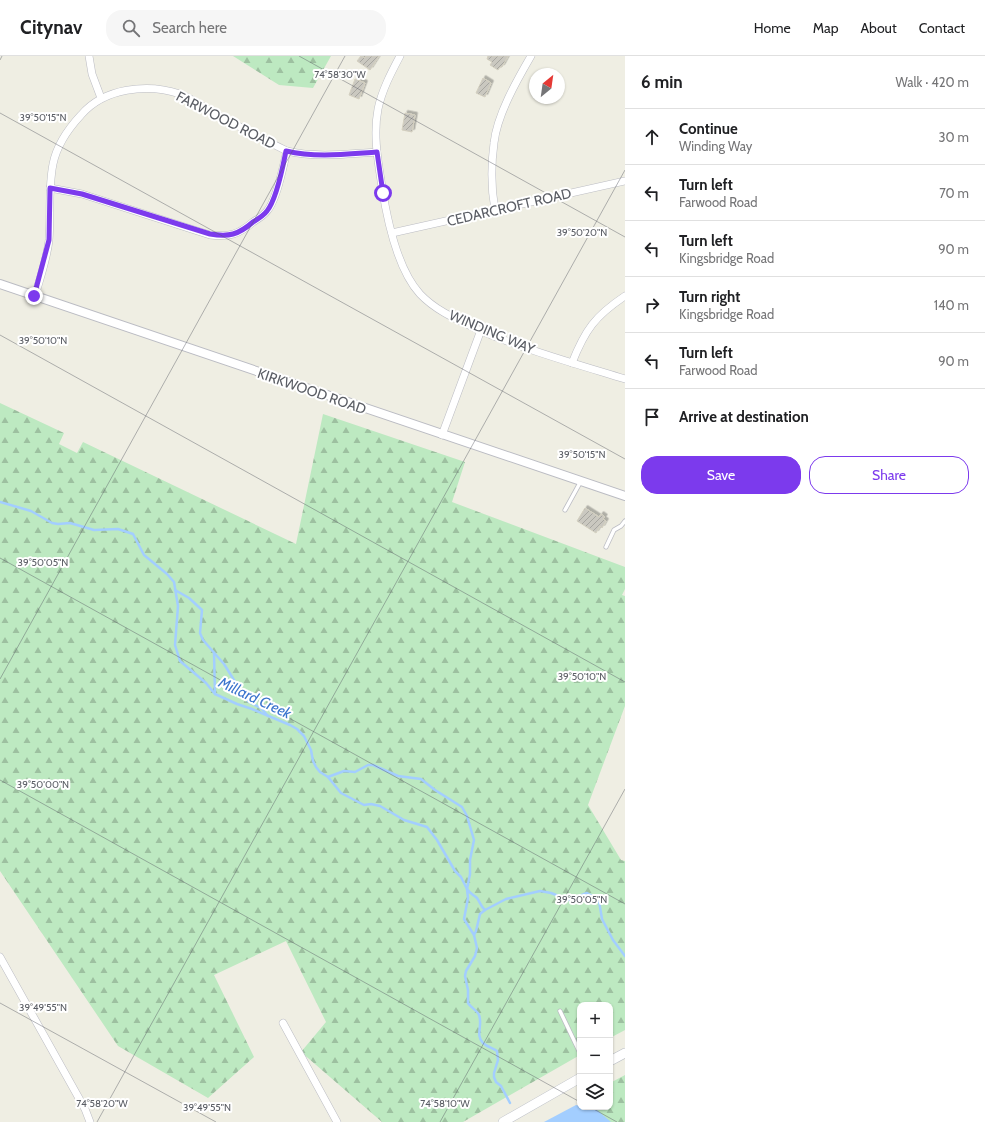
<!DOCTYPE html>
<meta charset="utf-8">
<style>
:root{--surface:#fff;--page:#f6f6f6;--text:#202124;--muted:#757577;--line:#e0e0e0;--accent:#7c3aed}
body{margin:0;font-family:Cabin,sans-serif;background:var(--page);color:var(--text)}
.controls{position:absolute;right:12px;bottom:12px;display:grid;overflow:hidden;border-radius:8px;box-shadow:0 1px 3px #0004}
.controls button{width:36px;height:36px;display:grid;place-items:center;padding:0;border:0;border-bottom:1px solid var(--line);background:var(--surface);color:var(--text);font:20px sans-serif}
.compass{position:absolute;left:529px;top:12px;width:36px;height:36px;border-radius:50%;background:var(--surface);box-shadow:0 1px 3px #0004;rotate:29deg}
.stop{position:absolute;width:12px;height:12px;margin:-9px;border:3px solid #7c3aed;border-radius:50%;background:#fff}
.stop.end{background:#7c3aed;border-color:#fff;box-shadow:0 1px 4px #0008}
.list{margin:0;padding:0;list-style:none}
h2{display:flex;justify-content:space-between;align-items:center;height:52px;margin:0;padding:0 16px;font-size:17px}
h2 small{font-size:13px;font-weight:400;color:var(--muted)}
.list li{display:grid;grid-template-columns:26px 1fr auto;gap:12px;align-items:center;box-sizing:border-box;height:56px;padding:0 16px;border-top:1px solid var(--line)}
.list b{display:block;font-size:15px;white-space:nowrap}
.list p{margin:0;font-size:13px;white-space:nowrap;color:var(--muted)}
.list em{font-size:13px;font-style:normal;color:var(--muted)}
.actions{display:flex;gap:8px;padding:12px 16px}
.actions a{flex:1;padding:9px 0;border:1px solid var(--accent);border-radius:16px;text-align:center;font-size:14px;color:var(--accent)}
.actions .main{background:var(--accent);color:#fff}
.icon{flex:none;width:22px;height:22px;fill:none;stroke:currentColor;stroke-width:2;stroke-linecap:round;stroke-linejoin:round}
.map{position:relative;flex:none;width:625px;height:1066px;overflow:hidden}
header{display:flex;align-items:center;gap:24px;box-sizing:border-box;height:56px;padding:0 20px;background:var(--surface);border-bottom:1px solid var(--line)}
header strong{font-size:19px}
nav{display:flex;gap:22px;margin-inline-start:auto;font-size:14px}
.search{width:280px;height:36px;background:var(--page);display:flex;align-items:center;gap:10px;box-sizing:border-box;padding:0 14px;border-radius:16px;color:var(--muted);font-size:15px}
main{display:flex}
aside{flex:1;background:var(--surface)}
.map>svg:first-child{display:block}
.forest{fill:url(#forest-firs)}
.water{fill:#a3ceff}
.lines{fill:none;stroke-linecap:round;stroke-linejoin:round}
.stream{stroke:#a3ceff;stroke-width:2.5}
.building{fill:url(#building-hatch);stroke:#d4d0c0;filter:url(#shadow)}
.service-casing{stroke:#bbbcc3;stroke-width:5}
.minor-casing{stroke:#bbbcc3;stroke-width:8}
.tertiary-casing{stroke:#bbbcc3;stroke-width:10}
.secondary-casing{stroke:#bbbec6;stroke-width:10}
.service{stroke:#fff;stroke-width:3.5}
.minor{stroke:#fff;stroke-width:7}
.tertiary{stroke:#fff;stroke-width:8}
.secondary{stroke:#fff;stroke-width:9}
.route{stroke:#7c3aed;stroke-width:5}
.ticks{fill:none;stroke:#5b5e65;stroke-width:1;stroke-opacity:0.45}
.labels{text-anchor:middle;stroke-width:4;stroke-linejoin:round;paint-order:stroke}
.street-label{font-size:14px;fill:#5b5e65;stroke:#fff}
.water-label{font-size:15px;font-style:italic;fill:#3a74cd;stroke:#fff}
.ticks-label{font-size:10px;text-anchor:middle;fill:#5b5e65;stroke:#fff;stroke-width:4;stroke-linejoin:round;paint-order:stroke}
</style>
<header>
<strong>Citynav</strong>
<div class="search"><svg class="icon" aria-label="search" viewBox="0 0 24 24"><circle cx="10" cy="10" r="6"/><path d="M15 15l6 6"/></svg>Search here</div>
<nav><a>Home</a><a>Map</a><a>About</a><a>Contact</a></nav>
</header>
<main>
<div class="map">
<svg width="625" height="1066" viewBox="0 0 625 1066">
<defs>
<pattern id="forest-firs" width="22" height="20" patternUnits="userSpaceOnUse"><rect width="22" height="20" fill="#bde9c1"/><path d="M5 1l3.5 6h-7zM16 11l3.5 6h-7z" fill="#9dc0a0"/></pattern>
<pattern id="building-hatch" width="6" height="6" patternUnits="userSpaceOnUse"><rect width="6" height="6" fill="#cac8c0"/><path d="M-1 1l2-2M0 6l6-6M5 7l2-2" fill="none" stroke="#a7a6a0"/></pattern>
<filter id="shadow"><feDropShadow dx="2.5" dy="-2.5" stdDeviation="0" flood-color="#0004"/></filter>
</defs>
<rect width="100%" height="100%" fill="#efeee3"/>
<!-- forest -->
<g class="forest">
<polygon points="233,0 331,0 313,32 279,29"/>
<polygon points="0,347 64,377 59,388 77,397 83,386 296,488 323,358 465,406 452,446 625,511 625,533 622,539 625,540 625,650 588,749 621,804 625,805 625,974 610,982 610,949 580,949 580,999 463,1066 382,1066 301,996 326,966 286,885 214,919 254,1001 208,1042 118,990 0,815"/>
<polygon points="625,1019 625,1066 606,1066 593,1051 610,1051 610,1027"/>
</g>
<!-- water -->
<polygon class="water" points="576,1049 597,1054 611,1066 544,1066"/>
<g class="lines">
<!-- stream -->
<g class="stream">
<path d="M0 446 31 455 52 467 58 468 70 467 94 474 118 473 133 478 144 499 167 518 174 526 178 550 175 589 180 605 206 627 215 638 237 648 252 653 290 669 297 673 304 680 311 694 313 705 316 711 320 716 328 721 341 737 364 749 371 748 380 750 404 764 427 771 437 784 455 815 461 821 467 833 468 842 464 863 474 879 477 892 475 900 466 915 465 920 468 934V947C471 952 477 954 479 959 483 969 475 979 483 987 487 991 493 992 497 995L498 1004 494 1017V1021L496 1026 501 1030 510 1047"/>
<polyline points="175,534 189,542 202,554 200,577 203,584 224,608 239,632 242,639 249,646 261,652 268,660"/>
<polyline points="214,597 215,638"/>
<path d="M328 721 344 715 355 716 368 709H373L398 720 421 723 435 734 462 751 467 760 474 784 470 804V818L467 833C470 838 474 839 477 842 480 846 481 851 485 854"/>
<polyline points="474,879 476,875 480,858 485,854 506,843 540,835 551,837 569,844 587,837 596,842 599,845 602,863 613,884 625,900"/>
</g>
</g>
<!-- building -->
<g class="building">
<polygon points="361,0 365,2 366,0 379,0 370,14 357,5"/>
<polygon points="488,0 508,0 502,11 500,11 498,14 490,9 492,6 487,3"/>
<polygon points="483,22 491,27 485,41 476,37"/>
<polygon points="355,23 365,27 359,43 349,39"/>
<polygon points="405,57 415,59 412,76 402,74"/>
<polygon points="585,452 599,461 601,458 605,461 603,463 606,465 602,472 600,470 596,477 577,465"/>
</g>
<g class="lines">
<defs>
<g id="service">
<polyline points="565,454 581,425"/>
<polyline points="606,491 614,474 621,470 625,465"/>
<polyline points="560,955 580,997"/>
</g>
<g id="minor">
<polyline points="89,0 92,18 101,42"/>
<path d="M400 0C391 17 382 34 378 53 373 79 378 105 382 131 387 163 398 214 420 238 436 255 458 264 479 274 526 294 576 308 625 323"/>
<path d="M50 132 82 138 210 179C229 181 238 179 253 166 258 163 264 159 267 155 277 144 283 110 287 95"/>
<path d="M495 154C491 132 491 109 494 87 497 59 517 24 531 0"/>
<polyline points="392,177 625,125"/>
<path d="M35 240C40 222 47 203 49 184 51 159 48 133 53 108 57 88 68 73 81 59 104 32 147 27 180 38 191 42 203 51 214 57 238 70 262 83 287 95 316 102 347 98 377 96"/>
<path d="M572 307C585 274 595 260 625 240"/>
<polyline points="442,379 481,274"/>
<polyline points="0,901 85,1053 90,1066"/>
<polyline points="283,967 337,1066"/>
</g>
<polyline id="tertiary" points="0,228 625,440"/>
<g id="secondary">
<polyline points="610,1005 625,997"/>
<polyline points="503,1066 580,1022"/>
</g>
</defs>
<!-- service casing -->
<use href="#service" class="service-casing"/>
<!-- minor casing -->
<use href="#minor" class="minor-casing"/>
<!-- tertiary casing -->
<use href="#tertiary" class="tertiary-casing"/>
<!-- secondary casing -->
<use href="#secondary" class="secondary-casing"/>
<!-- service -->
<use href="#service" class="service"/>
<!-- minor -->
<use href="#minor" class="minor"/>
<!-- tertiary -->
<use href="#tertiary" class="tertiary"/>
<!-- secondary -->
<use href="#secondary" class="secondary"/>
</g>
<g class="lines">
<!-- route -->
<path class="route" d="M34 240 49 184 50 132 82 138 210 178C229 181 238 179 253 166 258 163 264 159 267 155 277 143 283 110 286 95 316 102 347 98 377 96L383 137"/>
</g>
<!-- ticks -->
<path class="ticks" d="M299 0 625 181M0 4 2 0M0 57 625 403M0 279 625 626M0 502 625 848M0 623 345 0M0 724 580 1046M0 947 216 1066M590 1051 617 1066M97 1066 625 114M440 1066 625 733"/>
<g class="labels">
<!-- street labels -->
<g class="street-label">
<text transform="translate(226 64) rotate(27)" y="5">FARWOOD ROAD</text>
<text transform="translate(509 151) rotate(-13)" y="5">CEDARCROFT ROAD</text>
<text transform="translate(492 276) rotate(23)" y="5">WINDING WAY</text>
<text transform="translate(312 335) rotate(19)" y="5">KIRKWOOD ROAD</text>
</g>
<!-- water labels -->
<g class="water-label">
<text transform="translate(255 642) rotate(25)" y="5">Millard Creek</text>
</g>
</g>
<g class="ticks-label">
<text x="340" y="22">74°58'30"W</text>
<text x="43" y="65">39°50'15"N</text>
<text x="582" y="180">39°50'20"N</text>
<text x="43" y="288">39°50'10"N</text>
<text x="582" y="402">39°50'15"N</text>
<text x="43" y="510">39°50'05"N</text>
<text x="582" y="624">39°50'10"N</text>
<text x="43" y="732">39°50'00"N</text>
<text x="582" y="847">39°50'05"N</text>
<text x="43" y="955">39°49'55"N</text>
<text x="102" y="1051">74°58'20"W</text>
<text x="445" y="1051">74°58'10"W</text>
<text x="207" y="1055">39°49'55"N</text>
</g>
</svg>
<div class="controls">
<button>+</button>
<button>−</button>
<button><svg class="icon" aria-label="layers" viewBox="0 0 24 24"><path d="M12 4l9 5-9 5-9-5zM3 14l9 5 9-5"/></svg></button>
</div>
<svg class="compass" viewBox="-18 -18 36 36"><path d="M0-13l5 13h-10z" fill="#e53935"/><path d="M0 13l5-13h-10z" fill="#757577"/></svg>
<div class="stop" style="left:383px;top:137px"></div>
<div class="stop end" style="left:34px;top:240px"></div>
</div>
<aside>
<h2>6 min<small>Walk · 420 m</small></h2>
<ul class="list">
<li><svg class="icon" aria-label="ahead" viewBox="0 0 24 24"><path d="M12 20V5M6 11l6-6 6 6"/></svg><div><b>Continue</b><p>Winding Way</p></div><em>30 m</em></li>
<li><svg class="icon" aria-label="left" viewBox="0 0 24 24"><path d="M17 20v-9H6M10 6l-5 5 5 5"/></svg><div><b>Turn left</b><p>Farwood Road</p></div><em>70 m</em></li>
<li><svg class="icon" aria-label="left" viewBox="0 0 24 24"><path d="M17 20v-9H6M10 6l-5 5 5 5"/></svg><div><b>Turn left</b><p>Kingsbridge Road</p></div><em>90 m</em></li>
<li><svg class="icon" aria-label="right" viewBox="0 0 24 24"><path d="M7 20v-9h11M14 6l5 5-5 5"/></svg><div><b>Turn right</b><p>Kingsbridge Road</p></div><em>140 m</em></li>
<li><svg class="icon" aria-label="left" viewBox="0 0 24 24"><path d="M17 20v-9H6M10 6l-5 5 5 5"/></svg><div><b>Turn left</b><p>Farwood Road</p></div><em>90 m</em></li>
<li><svg class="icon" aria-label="arrive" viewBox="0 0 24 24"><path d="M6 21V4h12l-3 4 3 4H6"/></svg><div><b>Arrive at destination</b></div></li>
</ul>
<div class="actions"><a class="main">Save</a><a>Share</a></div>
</aside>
</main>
